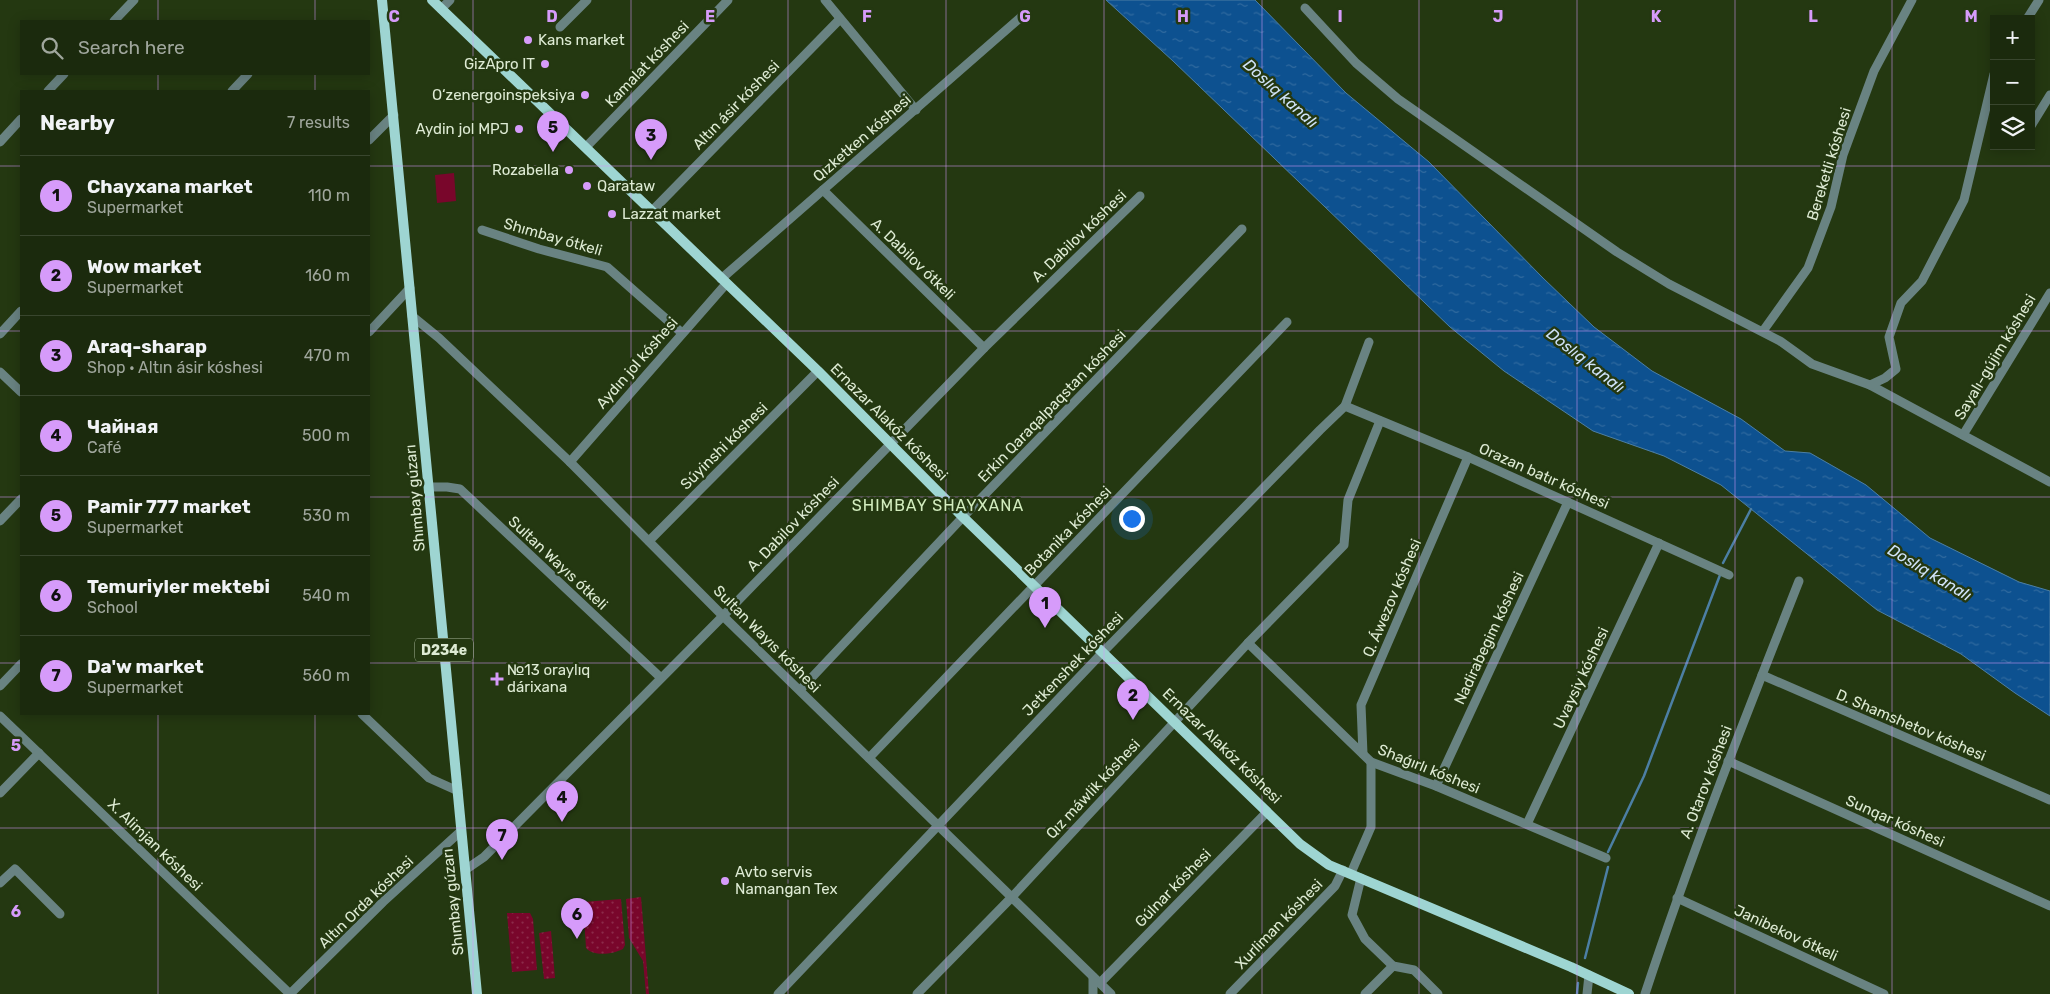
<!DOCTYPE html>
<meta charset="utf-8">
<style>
:root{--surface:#1b2a0d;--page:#28361b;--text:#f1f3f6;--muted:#a0a79d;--line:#39462e;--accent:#d69bfa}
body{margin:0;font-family:Rubik,sans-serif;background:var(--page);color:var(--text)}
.controls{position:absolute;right:15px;top:15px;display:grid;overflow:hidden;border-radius:0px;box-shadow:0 2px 12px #0003}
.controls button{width:45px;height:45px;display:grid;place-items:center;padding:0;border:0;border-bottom:1px solid var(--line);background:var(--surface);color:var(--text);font:25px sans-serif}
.you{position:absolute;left:1131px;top:518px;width:18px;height:18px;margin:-12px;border:4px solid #fff;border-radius:50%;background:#1a73e8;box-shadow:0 0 0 8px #1a73e833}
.badge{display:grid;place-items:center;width:32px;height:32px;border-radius:50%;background:var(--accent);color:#111;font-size:16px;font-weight:700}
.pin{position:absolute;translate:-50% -41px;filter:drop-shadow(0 1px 2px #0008)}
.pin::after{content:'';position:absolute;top:26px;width:18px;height:15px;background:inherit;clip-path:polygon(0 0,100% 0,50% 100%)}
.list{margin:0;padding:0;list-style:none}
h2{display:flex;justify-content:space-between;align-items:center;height:65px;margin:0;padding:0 20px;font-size:21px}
h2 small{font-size:16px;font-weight:400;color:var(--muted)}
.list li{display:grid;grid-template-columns:32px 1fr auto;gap:15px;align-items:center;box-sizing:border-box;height:80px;padding:0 20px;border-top:1px solid var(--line)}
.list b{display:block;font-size:19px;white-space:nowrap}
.list p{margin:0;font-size:16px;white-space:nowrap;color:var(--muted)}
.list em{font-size:16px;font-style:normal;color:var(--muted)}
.icon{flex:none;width:28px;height:28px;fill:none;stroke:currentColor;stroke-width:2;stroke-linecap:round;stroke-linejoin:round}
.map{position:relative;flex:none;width:2050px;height:994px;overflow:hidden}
.search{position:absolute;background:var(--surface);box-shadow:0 2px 12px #0003;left:20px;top:20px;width:350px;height:55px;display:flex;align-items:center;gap:12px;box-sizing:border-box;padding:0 18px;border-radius:0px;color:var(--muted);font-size:19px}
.panel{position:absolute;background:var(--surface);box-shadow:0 2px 12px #0003;left:20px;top:90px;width:350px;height:625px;border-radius:0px}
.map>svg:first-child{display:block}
.grass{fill:url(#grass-dots)}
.pitch{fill:#79062b}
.water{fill:url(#water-ripples);stroke:#4c7fa4}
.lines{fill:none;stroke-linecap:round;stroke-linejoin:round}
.stream{stroke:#4c7fa4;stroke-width:2.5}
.minor{stroke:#698382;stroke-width:9}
.major{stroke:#9ed5d2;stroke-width:10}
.grid{fill:none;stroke:#d69bfa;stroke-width:1;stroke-opacity:0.55}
.poi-dot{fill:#d69bfa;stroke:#243811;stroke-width:2}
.labels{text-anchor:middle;stroke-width:5;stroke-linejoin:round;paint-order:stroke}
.shield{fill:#243811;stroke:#a6b59a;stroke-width:1}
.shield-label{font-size:14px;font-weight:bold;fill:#deebd4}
.poi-label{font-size:15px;fill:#deebd4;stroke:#243811;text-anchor:start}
.street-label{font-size:15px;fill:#deebd4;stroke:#243811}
.water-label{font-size:16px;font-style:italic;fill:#d0e3f9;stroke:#243811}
.neighbourhood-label{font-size:16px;letter-spacing:1px;fill:#d3edbf;stroke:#243811}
.grid-label{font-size:16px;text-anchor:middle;font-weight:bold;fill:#d69bfa;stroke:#243811;stroke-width:5;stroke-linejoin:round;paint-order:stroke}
</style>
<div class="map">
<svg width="2050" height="994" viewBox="0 0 2050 994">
<defs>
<pattern id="grass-dots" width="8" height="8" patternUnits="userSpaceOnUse" patternTransform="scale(1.25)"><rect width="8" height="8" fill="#79062b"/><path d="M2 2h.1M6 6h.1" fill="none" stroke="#8c2a49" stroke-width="1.8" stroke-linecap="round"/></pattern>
<pattern id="water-ripples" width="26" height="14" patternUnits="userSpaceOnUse" patternTransform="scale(1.25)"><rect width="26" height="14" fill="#0d5190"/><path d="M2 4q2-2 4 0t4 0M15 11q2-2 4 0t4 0" fill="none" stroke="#306a9f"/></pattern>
</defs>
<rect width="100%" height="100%" fill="#243811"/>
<!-- grass -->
<g class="grass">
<polygon points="641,897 649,994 646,994 643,961 629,938 626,899"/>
<path d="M621 899 625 945 623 949C613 954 594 957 586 948L583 902Z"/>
<polygon points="507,913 530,913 533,919 537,970 512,972"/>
<polygon points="551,931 555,978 544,979 539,933"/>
</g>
<!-- pitch -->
<polygon class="pitch" points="454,173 456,201 437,203 435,175"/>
<!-- water -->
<polygon class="water" points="1106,0 1255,0 1346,93 1429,162 1543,278 1594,327 1652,371 1741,419 1785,451 1810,453 1866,485 1930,538 2019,582 2050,591 2050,716 2015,693 1961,654 1877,610 1721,485 1664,456 1593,431 1504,371 1450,327 1173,61"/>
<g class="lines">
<!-- stream -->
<g class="stream">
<polyline points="1723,563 1751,509"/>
<polyline points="1608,852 1644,776 1720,575"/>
<polyline points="1585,958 1608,867"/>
<polyline points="1577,994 1578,983"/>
</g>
<!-- minor -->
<g class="minor">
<polyline points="825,0 916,110"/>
<polyline points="1305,8 1356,63 1398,99 1617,252 1669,284 1780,341 1812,364 1870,385 2050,482"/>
<polyline points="441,9 450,0"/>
<polyline points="2027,19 2039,0"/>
<polyline points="114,21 134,0"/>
<polyline points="560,27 587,0"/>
<polyline points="48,91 64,74"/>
<polyline points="232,91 248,74"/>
<polyline points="2031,126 2050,95"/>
<polyline points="369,140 394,115"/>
<polyline points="0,142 21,119"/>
<polyline points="586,147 728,0"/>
<polyline points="823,190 984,348"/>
<polyline points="651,212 840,19"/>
<polyline points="482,230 539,249 607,267 682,333"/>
<polyline points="721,279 1021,17"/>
<polyline points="412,316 439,338 570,462 723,616 1111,994"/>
<polyline points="1763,331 1808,268 1831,207 1843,155 1874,71 1912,0"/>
<polyline points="369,332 410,288"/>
<polyline points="0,334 21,311"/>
<polyline points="0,372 21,392"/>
<polyline points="1870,385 1885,378 1896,369 1889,337 1901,303 1922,281 1964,200 1994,74"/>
<polyline points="1345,406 1468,457 1729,575"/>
<polyline points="1963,435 2050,293"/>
<polyline points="570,462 726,284"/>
<polyline points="429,487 447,487 460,489 660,677"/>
<polyline points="0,521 21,499"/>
<polyline points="649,541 818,371"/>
<polyline points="1248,643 1371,762 1436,786 1606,858"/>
<polyline points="1762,675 2050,800"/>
<polyline points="0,686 21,664"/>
<polyline points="800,690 963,517 1242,229"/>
<polyline points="362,714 429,778 458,791"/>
<polyline points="0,716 290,994"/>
<polyline points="1363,754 1361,705 1468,457"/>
<polyline points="869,758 1287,322"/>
<polyline points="1728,761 2050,906"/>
<polyline points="1436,786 1568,502"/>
<polyline points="0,793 39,753"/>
<polyline points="1527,824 1659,543"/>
<polyline points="465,870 484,857 723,616 984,348 1140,196"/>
<polyline points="1351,873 1371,827 1371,762"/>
<polyline points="1361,878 1352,915 1365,939 1393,966 1414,970 1438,994"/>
<polyline points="0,883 15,869 60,914"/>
<polyline points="1677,898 1884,994"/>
<polyline points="1100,983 1267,812"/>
<polyline points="290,994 383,902 461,831"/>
<polyline points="778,994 1103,652 1320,430 1345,406 1369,342"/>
<polyline points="917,994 1012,897 1248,643 1344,545 1348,500 1380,421"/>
<polyline points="1093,994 1093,977"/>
<polyline points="1230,994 1335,886 1343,870"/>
<polyline points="1365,994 1393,966"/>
<polyline points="1587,994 1589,975"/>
<path d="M1645 994C1691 854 1745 718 1799 581"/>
</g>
<!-- major -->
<g class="major">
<polyline points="382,0 477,994"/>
<polyline points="432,0 818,371 963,517 1300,844 1329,865 1571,967 1629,994"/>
</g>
</g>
<!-- grid -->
<path class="grid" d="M158 0V21M315 0V21M473 0V994M631 0V994M788 0V994M946 0V994M1104 0V994M1262 0V994M1419 0V994M1577 0V994M1735 0V994M1892 0V994M158 74V91M315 74V91M0 166H21M369 166H2050M0 331H21M369 331H2050M0 497H21M369 497H2050M0 663H21M369 663H2050M158 714V994M315 714V994M0 828H2050"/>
<!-- markers -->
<g class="poi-dot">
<circle cx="528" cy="40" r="5"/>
<circle cx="545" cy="64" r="5"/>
<circle cx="585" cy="95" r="5"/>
<circle cx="519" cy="129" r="5"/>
<circle cx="569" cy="170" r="5"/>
<circle cx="587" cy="186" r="5"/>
<circle cx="612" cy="214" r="5"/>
<path d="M494.5 671.5h5v5h5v5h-5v5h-5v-5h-5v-5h5z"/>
<circle cx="725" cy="881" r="5"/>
</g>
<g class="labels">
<!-- shield labels -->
<rect class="shield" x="415" y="638.5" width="58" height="23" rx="4"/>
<g class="shield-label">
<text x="444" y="655">D234e</text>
</g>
<!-- poi labels -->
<g class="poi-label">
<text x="538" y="45">Kans market</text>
<text x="535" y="69" text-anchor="end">GizApro IT</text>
<text x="575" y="100" text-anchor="end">O‘zenergoinspeksiya</text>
<text x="509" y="134" text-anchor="end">Aydin jol MPJ</text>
<text x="559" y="175" text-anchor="end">Rozabella</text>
<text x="597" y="191">Qarataw</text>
<text x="622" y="219">Lazzat market</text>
<text x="507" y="675">№13 oraylıq<tspan x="507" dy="17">dárixana</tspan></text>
<text x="735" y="877">Avto servis<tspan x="735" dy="17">Namangan Tex</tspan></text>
</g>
<!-- street labels -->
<g class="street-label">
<text transform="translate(647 64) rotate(-46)" y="5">Kamalat kóshesi</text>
<text transform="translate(736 105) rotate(-46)" y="5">Altın ásir kóshesi</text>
<text transform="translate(862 138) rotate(-41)" y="5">Qızketken kóshesi</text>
<text transform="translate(1829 164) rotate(-73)" y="5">Bereketli kóshesi</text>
<text transform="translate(1079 236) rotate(-44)" y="5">A. Dabilov kóshesi</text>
<text transform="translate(553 237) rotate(16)" y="5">Shımbay ótkeli</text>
<text transform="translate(913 259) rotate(44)" y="5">A. Dabilov ótkeli</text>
<text transform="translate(1995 357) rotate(-59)" y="5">Sayalı-gújim kóshesi</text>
<text transform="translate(637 363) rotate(-49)" y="5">Aydın jol kóshesi</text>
<text transform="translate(1052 406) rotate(-46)" y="5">Erkin Qaraqalpaqstan kóshesi</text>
<text transform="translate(889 422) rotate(45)" y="5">Ernazar Alakóz kóshesi</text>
<text transform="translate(724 446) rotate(-45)" y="5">Súyinshi kóshesi</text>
<text transform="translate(1544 476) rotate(24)" y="5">Orazan batır kóshesi</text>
<text transform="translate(415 498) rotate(-95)" y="5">Shımbay gúzarı</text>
<text transform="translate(793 524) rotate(-46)" y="5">A. Dabilov kóshesi</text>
<text transform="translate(1068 531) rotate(-46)" y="5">Botanika kóshesi</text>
<text transform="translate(558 563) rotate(43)" y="5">Sultan Wayıs ótkeli</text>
<text transform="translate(1392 598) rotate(-67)" y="5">Q. Áwezov kóshesi</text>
<text transform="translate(1489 638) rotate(-65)" y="5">Nadirabegim kóshesi</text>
<text transform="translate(767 639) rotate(45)" y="5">Sultan Wayıs kóshesi</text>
<text transform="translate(1073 664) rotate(-46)" y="5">Jetkenshek kóshesi</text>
<text transform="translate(1581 678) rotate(-65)" y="5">Uvaysiy kóshesi</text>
<text transform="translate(1911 725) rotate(23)" y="5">D. Shamshetov kóshesi</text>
<text transform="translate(1222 746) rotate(44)" y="5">Ernazar Alakóz kóshesi</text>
<text transform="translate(1429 769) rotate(22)" y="5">Shaǵırlı kóshesi</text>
<text transform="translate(1706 782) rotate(-69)" y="5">A. Otarov kóshesi</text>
<text transform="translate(1093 789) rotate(-47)" y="5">Qız máwlik kóshesi</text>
<text transform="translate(1895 821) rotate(24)" y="5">Sunqar kóshesi</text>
<text transform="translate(155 845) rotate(44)" y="5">X. Alimjan kóshesi</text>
<text transform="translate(1173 888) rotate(-46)" y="5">Gúlnar kóshesi</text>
<text transform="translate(366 902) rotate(-44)" y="5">Altın Orda kóshesi</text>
<text transform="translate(453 902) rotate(-96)" y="5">Shımbay gúzarı</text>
<text transform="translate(1279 924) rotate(-46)" y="5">Xurliman kóshesi</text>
<text transform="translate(1786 933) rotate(25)" y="5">Janibekov ótkeli</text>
</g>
<!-- water labels -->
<g class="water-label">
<text transform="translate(1281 93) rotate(42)" y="6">Doslıq kanalı</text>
<text transform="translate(1586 360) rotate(38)" y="6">Doslıq kanalı</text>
<text transform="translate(1930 572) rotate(31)" y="6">Doslıq kanalı</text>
</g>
<!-- neighbourhood labels -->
<g class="neighbourhood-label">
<text x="938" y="511">SHIMBAY SHAYXANA</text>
</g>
</g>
<g class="grid-label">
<text x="394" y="22">C</text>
<text x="552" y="22">D</text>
<text x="710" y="22">E</text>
<text x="867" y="22">F</text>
<text x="1025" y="22">G</text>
<text x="1183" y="22">H</text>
<text x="1340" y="22">I</text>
<text x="1498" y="22">J</text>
<text x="1656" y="22">K</text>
<text x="1813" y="22">L</text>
<text x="1971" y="22">M</text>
<text x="16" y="751">5</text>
<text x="16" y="917">6</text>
</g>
</svg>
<div class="controls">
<button>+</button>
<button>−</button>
<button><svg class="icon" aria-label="layers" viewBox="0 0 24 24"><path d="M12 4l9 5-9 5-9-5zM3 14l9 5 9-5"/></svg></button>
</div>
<div class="you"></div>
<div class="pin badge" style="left:1045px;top:628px">1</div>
<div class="pin badge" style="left:1133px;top:720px">2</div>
<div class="pin badge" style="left:651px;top:160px">3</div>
<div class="pin badge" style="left:562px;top:822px">4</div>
<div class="pin badge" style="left:553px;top:152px">5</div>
<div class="pin badge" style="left:577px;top:939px">6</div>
<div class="pin badge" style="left:502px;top:860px">7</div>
<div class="search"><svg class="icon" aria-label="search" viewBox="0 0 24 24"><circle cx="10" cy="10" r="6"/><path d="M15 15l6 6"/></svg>Search here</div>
<section class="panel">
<h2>Nearby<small>7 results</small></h2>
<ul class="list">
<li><span class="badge">1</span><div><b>Chayxana market</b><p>Supermarket</p></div><em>110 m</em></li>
<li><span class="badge">2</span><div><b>Wow market</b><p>Supermarket</p></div><em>160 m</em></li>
<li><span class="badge">3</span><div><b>Araq-sharap</b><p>Shop · Altın ásir kóshesi</p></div><em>470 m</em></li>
<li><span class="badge">4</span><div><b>Чайная</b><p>Café</p></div><em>500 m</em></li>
<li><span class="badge">5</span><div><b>Pamir 777 market</b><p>Supermarket</p></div><em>530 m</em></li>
<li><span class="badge">6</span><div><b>Temuriyler mektebi</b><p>School</p></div><em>540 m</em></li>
<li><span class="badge">7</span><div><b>Da'w market</b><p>Supermarket</p></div><em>560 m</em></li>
</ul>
</section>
</div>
